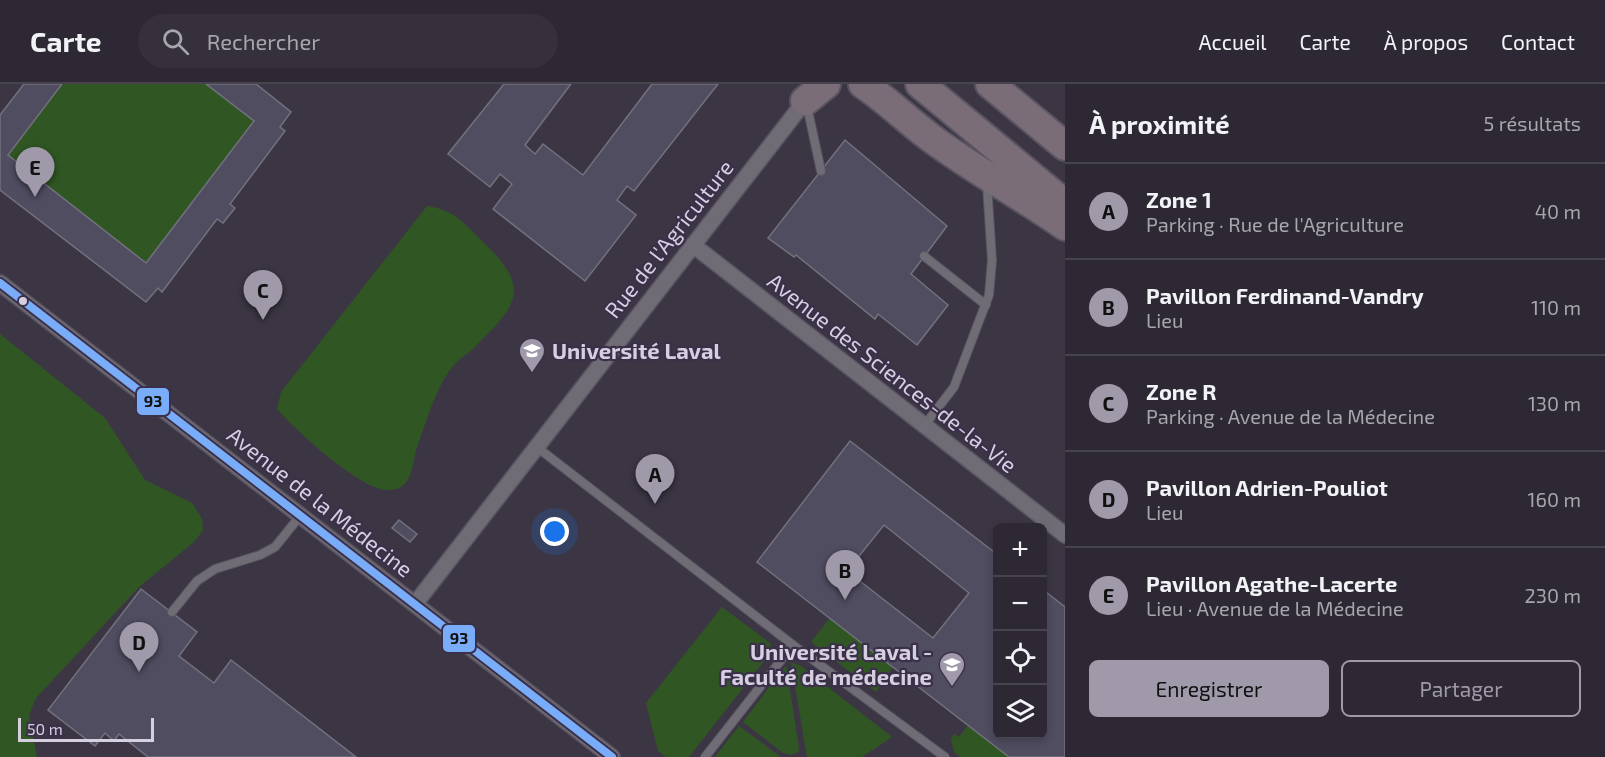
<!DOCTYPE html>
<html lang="fr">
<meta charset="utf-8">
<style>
:root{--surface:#2d2833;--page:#35303b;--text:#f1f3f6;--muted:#a7a6ac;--line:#48444e;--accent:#9f99a9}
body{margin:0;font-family:"Exo 2",sans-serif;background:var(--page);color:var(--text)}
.controls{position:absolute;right:18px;bottom:18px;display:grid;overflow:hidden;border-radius:9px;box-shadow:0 3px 9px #0003}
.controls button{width:54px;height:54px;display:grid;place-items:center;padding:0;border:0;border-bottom:2px solid var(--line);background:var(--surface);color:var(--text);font:30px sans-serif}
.scale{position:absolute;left:18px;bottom:15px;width:136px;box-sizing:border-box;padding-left:6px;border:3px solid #d5cfdf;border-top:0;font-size:16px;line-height:21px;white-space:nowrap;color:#d5cfdf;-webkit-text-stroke:4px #3b304a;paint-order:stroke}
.you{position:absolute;left:555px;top:448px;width:21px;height:21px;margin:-15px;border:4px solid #fff;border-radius:50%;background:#1a73e8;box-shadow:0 0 0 9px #1a73e833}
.badge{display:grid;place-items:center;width:39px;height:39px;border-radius:50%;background:var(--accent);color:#111;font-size:20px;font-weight:700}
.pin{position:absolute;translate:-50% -50px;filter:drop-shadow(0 2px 3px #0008)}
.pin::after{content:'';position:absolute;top:32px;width:21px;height:18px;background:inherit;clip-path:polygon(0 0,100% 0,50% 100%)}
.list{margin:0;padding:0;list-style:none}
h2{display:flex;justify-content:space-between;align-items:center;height:78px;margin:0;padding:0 24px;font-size:26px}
h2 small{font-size:20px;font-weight:400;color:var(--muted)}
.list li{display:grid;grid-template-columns:39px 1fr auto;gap:18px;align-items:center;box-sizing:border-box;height:96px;padding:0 24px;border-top:2px solid var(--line)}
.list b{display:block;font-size:22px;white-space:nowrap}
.list p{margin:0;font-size:20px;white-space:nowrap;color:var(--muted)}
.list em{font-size:20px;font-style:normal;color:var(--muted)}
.actions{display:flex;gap:12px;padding:18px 24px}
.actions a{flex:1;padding:14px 0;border:2px solid var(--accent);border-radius:9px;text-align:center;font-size:21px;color:var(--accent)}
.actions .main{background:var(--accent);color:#111}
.icon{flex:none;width:33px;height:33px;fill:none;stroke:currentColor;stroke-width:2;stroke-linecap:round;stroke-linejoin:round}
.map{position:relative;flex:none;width:1065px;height:673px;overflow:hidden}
header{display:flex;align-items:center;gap:36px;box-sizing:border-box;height:84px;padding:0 30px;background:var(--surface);border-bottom:2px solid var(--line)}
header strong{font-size:28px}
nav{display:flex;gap:33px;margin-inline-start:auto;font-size:21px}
.search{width:420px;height:54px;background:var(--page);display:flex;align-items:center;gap:15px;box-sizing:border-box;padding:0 21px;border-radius:33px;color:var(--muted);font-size:22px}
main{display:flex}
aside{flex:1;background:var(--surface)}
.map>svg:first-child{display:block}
.green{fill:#305723}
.building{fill:#504d61;stroke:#73717e;stroke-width:1.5;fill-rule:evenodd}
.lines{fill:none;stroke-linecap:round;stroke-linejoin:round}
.lane-casing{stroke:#595461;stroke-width:10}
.street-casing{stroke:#595461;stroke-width:18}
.highway-casing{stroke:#595461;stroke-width:32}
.lane{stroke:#706c76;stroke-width:8}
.street{stroke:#706c76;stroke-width:15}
.highway{stroke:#7b6d78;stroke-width:28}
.bus-1-casing{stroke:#3b304a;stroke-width:12}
.bus-1{stroke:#7aadf9;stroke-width:8}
.bus-dot{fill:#d5cfdf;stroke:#3b304a;stroke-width:2}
.labels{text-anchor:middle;stroke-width:4.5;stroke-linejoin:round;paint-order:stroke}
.street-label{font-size:22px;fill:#d5cfdf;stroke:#3b304a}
.poi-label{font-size:22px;font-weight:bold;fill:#d5cfdf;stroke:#3b304a;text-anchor:start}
.line-badge{stroke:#3b304a;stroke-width:2}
.pale-badge-label{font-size:16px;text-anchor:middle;font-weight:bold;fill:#111}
</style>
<header>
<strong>Carte</strong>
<div class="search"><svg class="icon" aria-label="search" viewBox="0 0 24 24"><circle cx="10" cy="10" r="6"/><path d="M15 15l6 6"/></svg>Rechercher</div>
<nav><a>Accueil</a><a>Carte</a><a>À propos</a><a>Contact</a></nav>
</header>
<main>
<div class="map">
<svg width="1065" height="673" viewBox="0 0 1065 673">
<rect width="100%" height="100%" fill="#3c3644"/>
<!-- green -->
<g class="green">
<polygon points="62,0 206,0 254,37 146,179 8,71"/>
<path d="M427 122C456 127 461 137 482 157 532 204 518 220 475 263 468 270 460 274 454 281 436 302 428 334 418 360 411 378 415 408 386 406 359 404 296 347 277 325L281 308Z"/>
<polygon points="0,250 105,334 145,396 192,419 202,435 203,446 194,458 140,502 36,614 29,631 37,673 0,673"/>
<polygon points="722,523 770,559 772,567 689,673 666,673 658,667 646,619"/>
<polygon points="830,534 893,583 876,608 811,558"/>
<polygon points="791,578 801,582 892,653 862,673 807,673"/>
<polygon points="786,581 799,664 798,668 790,671 783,669 743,638"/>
<polygon points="968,641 1009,673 960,673 954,668 951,655 954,650 959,653"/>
<polygon points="739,642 781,673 715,673"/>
</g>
<!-- building -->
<g class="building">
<polygon points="24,0 62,0 8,71 146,179 254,37 206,0 256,0 291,28 280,43 285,47 230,120 235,124 223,139 217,135 162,208 158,204 146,218 0,106 0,31"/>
<polygon points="504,0 571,0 525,61 535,70 543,60 583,91 652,0 718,0 634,107 627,102 617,116 636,131 585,197 493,125 512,100 500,90 490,103 448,70"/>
<polygon points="845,56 947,142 911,190 948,221 917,261 878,230 875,235 796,171 794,173 768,154"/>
<path d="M850 357 998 471V650H1042V505L1065 523V673H1009L757 478ZM884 441 969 509 933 554 847 487Z"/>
<polygon points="399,436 417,450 410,458 392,444"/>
<polygon points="141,505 197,548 179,572 214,599 231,576 356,673 148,673 119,650 114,657 105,649 95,662 48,626"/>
</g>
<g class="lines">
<defs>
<g id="lane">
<polyline points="807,22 821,87"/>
<polyline points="924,172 986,221"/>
<polyline points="924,342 954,303 989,211 992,176 987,101"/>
<polyline points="538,364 793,561 945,673"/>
<polyline points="172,528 197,497 215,485 260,471 275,463 300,432"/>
<polyline points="705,673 793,561"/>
</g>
<g id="street">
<polyline points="693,161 1065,451"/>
<polyline points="0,199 612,673"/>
<polyline points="415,520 805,17"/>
</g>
<g id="highway">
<path d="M863 0C887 16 908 37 931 54 974 86 1021 111 1065 142"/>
<polyline points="920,0 1065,120"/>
<polyline points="990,0 1065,62"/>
<polyline points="805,17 826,0"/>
</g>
</defs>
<!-- lane casing -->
<use href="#lane" class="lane-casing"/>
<!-- street casing -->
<use href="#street" class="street-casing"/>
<!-- highway casing -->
<use href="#highway" class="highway-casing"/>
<!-- lane -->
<use href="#lane" class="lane"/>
<!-- street -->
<use href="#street" class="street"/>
<!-- highway -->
<use href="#highway" class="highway"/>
<defs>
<polyline id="bus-1" points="0,199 612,673"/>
</defs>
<!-- bus-1 casing -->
<use href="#bus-1" class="bus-1-casing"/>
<!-- bus-1 -->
<use href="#bus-1" class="bus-1"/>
</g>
<!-- icons -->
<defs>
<symbol id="university-pin" viewBox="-11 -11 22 30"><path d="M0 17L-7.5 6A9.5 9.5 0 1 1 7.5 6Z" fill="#9f99a9" stroke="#3b304a"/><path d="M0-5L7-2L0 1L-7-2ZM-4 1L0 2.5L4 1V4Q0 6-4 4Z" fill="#fff"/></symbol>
</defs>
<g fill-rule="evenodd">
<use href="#university-pin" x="517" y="252" width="30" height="40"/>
<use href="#university-pin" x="937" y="566" width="30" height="40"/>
</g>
<!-- markers -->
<circle class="bus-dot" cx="23" cy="217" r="5"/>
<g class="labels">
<!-- street labels -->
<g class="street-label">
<text transform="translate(669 155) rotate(-52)" y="8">Rue de l'Agriculture</text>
<text transform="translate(892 289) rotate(38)" y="8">Avenue des Sciences-de-la-Vie</text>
<text transform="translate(320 418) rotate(38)" y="8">Avenue de la Médecine</text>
</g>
<!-- poi labels -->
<g class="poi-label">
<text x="552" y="275">Université Laval</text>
<text x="932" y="576" text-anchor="end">Université Laval -<tspan x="932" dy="25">Faculté de médecine</tspan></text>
</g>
</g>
<g class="line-badge">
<rect x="136" y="303" width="34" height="29" rx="6" fill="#7aadf9"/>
<rect x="442" y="540" width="34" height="29" rx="6" fill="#7aadf9"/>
</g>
<g class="pale-badge-label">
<text x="153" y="323">93</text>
<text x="459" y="560">93</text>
</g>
</svg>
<div class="controls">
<button>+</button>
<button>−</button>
<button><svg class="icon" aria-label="locate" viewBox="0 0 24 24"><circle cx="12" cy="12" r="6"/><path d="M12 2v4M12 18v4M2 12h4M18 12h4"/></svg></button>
<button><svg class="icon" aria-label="layers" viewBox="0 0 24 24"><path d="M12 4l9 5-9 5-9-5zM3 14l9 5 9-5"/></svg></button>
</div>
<div class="scale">50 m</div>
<div class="you"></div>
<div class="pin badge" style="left:655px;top:420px">A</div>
<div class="pin badge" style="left:845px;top:516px">B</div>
<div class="pin badge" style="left:263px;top:236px">C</div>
<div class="pin badge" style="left:139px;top:588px">D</div>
<div class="pin badge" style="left:35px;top:113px">E</div>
</div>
<aside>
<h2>À proximité<small>5 résultats</small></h2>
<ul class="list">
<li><span class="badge">A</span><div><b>Zone 1</b><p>Parking · Rue de l'Agriculture</p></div><em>40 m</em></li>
<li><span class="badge">B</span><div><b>Pavillon Ferdinand-Vandry</b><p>Lieu</p></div><em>110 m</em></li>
<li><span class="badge">C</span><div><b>Zone R</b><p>Parking · Avenue de la Médecine</p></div><em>130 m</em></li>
<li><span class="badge">D</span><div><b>Pavillon Adrien-Pouliot</b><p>Lieu</p></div><em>160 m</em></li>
<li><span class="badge">E</span><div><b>Pavillon Agathe-Lacerte</b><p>Lieu · Avenue de la Médecine</p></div><em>230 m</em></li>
</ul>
<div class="actions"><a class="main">Enregistrer</a><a>Partager</a></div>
</aside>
</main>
